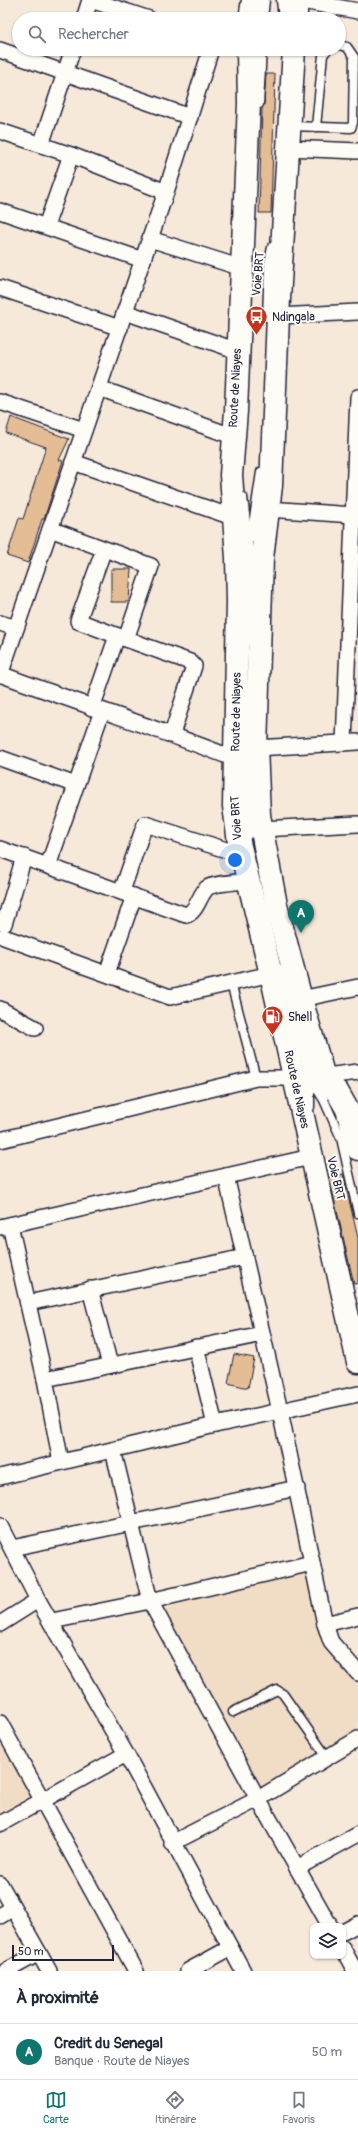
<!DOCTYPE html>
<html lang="fr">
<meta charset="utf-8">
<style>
:root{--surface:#fff;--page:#f2f2f3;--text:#1f2937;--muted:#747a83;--line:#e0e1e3;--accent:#0f766e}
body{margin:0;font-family:Pangolin,sans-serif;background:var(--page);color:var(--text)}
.controls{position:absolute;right:12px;bottom:12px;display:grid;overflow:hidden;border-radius:8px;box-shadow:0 1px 3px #0004}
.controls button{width:36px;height:36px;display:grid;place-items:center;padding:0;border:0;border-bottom:1px solid var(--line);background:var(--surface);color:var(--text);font:20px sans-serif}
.scale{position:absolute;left:12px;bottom:10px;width:102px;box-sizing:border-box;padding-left:4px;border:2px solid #22223b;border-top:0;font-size:11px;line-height:14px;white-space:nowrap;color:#22223b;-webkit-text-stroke:3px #fdfcf7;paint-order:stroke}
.you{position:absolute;left:235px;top:860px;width:14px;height:14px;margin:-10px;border:3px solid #fff;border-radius:50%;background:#1a73e8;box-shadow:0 0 0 6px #1a73e833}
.badge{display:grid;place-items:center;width:26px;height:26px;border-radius:50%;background:var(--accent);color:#fff;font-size:13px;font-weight:700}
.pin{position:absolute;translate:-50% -33px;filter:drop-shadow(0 1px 2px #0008)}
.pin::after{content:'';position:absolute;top:21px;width:14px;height:12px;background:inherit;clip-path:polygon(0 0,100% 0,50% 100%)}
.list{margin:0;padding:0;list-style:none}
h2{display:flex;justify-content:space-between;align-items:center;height:52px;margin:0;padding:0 16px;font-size:17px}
h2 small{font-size:13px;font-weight:400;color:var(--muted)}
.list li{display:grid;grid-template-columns:26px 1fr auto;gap:12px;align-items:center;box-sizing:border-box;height:56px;padding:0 16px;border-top:1px solid var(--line)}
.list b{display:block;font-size:15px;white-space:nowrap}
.list p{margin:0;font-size:13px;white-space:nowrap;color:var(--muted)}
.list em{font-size:13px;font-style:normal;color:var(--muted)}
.icon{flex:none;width:22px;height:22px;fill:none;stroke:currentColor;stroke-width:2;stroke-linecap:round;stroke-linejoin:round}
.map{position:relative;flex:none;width:358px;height:1971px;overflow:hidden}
.search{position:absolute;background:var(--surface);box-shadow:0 1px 3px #0004;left:12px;right:12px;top:12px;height:44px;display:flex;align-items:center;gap:10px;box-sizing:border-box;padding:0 14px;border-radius:22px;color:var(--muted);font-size:15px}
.sheet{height:108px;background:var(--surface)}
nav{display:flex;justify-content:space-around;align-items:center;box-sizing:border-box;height:56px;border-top:1px solid var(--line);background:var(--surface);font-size:11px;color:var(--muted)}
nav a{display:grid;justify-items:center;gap:2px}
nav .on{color:var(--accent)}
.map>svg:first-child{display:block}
.built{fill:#f1dcc5}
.building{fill:#e4bd95;stroke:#22223b}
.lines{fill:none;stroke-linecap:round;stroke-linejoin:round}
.lane-casing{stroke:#22223b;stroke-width:11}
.street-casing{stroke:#22223b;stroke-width:18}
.primary-casing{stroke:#22223b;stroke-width:25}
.lane{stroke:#fdfcf7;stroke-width:8}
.street{stroke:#fdfcf7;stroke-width:15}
.primary{stroke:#fdfcf7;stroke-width:22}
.labels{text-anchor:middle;stroke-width:4;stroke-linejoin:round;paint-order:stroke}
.street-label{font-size:12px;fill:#22223b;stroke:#fdfcf7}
.poi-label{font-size:12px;fill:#22223b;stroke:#fdfcf7;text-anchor:start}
</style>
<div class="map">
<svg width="358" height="1971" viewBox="0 0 358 1971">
<rect width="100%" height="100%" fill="#f6e9da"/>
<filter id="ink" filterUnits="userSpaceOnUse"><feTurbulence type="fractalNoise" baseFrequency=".025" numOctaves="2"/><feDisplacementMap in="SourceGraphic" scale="8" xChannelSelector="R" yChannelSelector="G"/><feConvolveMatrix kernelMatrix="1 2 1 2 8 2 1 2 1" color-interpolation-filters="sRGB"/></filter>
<g filter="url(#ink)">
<!-- built -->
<g class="built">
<polygon points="304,1569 310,1573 325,1646 358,1682 358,1735 266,1786 258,1785 163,1613 166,1608"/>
<polygon points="0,1733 36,1799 0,1819"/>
</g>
<!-- building -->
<g class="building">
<polygon points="266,74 275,74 271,213 259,213 262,109 264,104"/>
<polygon points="11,417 69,439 59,460 63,461 44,519 42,519 28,563 7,556 19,518 23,519 46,447 6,433"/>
<polygon points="111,569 131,569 129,602 111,602"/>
<polygon points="343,1174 358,1238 358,1283 354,1284 329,1177"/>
<polygon points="234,1354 254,1358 248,1388 228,1383"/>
</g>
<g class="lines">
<defs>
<g id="lane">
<polyline points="281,0 283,19"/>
<polyline points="263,19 265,0"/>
<polyline points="259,104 262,49"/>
<polyline points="290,126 351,128 353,123 354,57 347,47 339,45"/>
<polyline points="316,127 323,55 328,49"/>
<polyline points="267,317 269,263 272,247"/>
<polyline points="243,497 249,549 248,641"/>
<polyline points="251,538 261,472"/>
<polyline points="246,757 248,835"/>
<polyline points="281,969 310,1078 310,1107"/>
<polyline points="231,983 256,1078"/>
<polyline points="310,1078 324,1100 341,1138 358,1213"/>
<polyline points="233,1712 277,1690 283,1694 327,1757"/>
</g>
<g id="street">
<polyline points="91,0 149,19"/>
<polyline points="296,0 358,11"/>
<polyline points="84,19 90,0"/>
<polyline points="0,50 190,117"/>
<polyline points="0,131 71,155 166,192"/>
<polyline points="41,145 73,49"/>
<polyline points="288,148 358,151"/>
<polyline points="0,211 143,260"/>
<polyline points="46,226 71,155"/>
<polyline points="150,239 242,268"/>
<polyline points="0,288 120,328"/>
<polyline points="125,312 238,351"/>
<polyline points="278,316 358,312"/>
<polyline points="99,388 232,436"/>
<polyline points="0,402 84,430"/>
<polyline points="73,462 235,518"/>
<polyline points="268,509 353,515"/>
<polyline points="50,529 151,566 126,639 78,621 104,549"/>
<polyline points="0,623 16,628"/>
<polyline points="126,639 190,662 194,666 172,734"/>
<path d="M0 674C78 703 157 728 235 759"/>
<polyline points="0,675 166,192 211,49"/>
<polyline points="92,708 117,636"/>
<polyline points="344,743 358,397"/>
<polyline points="256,748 358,742"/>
<polyline points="0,758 76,785"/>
<polyline points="261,829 358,824"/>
<path d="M0 849 186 915C197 912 199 895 207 888 214 883 239 882 248 881"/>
<polyline points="48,866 102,711"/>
<polyline points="122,891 145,824 242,855"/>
<polyline points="4,924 24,857"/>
<polyline points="4,937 170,997 271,974"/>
<polyline points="107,973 134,896"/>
<polyline points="301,999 358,987"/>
<polyline points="0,1009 35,1028"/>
<polyline points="0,1140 256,1078 310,1078 358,1072"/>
<polyline points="226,1176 280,1411 325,1624 331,1642 358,1673"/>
<polyline points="10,1225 45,1379 61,1462"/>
<polyline points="0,1227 311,1157"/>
<polyline points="90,1289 110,1365"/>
<polyline points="28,1303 245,1257"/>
<polyline points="196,1347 215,1425"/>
<polyline points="45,1379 262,1334"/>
<polyline points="113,1450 150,1601 258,1799 330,1926"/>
<polyline points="0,1477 215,1425 358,1394"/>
<polyline points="0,1526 38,1600 126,1754 243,1971"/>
<polyline points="12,1548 297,1488"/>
<polyline points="52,1621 150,1601 312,1563"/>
<polyline points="0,1624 38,1600"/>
<polyline points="325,1624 358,1616"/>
<polyline points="0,1723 136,1971"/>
<polyline points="0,1824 126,1754"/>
<polyline points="172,1843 258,1799 358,1739"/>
<polyline points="297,1868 358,1834"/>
<polyline points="0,1884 49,1971"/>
<polyline points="0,1916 13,1908"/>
<polyline points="343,1932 358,1924"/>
<polyline points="343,1949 355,1971"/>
<polyline points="6,1971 39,1953"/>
<polyline points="188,1971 230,1948"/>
</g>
<g id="primary">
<polyline points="250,19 253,0"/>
<polyline points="296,19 296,0"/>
<path id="s1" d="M248 49 249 103 236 411 231 475 237 558 238 602 234 806 239 842 271 974 358 1362"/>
<polyline points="294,49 278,316 271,486 262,558 256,748 259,815 276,905 301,999 324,1077 338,1093 347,1109 358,1149"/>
</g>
</defs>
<!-- lane casing -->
<use href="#lane" class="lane-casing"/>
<!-- street casing -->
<use href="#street" class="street-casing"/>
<!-- primary casing -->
<use href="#primary" class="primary-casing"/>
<!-- lane -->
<use href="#lane" class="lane"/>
<!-- street -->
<use href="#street" class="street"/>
<!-- primary -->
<use href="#primary" class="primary"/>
</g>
</g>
<!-- icons -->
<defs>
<symbol id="bus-pin" viewBox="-11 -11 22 30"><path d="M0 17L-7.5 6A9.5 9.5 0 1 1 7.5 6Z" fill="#c8321e" stroke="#fdfcf7"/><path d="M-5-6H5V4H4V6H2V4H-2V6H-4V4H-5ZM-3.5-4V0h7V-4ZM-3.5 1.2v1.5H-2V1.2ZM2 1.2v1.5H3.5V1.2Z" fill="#fff"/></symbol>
<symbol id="fuel-pin" viewBox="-11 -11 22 30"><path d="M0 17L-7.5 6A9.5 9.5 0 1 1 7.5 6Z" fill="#c8321e" stroke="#fdfcf7"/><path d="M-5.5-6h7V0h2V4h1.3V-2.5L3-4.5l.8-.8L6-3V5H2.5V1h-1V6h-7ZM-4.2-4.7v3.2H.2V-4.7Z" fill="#fff"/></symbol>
</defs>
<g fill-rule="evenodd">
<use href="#bus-pin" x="244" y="304" width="25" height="34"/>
<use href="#fuel-pin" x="260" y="1004" width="25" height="34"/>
</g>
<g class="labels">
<!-- street labels -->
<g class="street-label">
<text transform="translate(258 274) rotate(-85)" y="4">Voie BRT</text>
<text transform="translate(235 388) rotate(-87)" y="4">Route de Niayes</text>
<text transform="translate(236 712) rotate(-89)" y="4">Route de Niayes</text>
<text transform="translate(236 818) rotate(-94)" y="4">Voie BRT</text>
<text dy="4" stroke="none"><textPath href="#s1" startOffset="1048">Route de Niayes</textPath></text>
<text transform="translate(336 1178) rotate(77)" y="4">Voie BRT</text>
</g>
<!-- poi labels -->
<g class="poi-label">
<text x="272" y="321">Ndingala</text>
<text x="288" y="1021">Shell</text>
</g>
</g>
</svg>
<div class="controls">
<button><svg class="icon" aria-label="layers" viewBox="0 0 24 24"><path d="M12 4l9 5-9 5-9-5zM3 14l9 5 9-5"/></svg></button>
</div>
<div class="scale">50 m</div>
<div class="you"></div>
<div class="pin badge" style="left:301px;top:933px">A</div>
<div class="search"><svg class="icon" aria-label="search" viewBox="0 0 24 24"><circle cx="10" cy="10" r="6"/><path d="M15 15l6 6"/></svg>Rechercher</div>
</div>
<section class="sheet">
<h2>À proximité<small></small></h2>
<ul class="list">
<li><span class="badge">A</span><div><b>Credit du Senegal</b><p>Banque · Route de Niayes</p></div><em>50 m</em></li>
</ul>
</section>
<nav>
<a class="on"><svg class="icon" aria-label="map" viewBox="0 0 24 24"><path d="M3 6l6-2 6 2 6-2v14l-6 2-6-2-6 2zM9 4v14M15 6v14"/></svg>Carte</a>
<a><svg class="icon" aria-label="directions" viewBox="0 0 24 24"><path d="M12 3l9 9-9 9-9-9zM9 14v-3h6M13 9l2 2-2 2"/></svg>Itinéraire</a>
<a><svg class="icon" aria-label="saved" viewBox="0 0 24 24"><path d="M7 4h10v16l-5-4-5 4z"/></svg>Favoris</a>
</nav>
